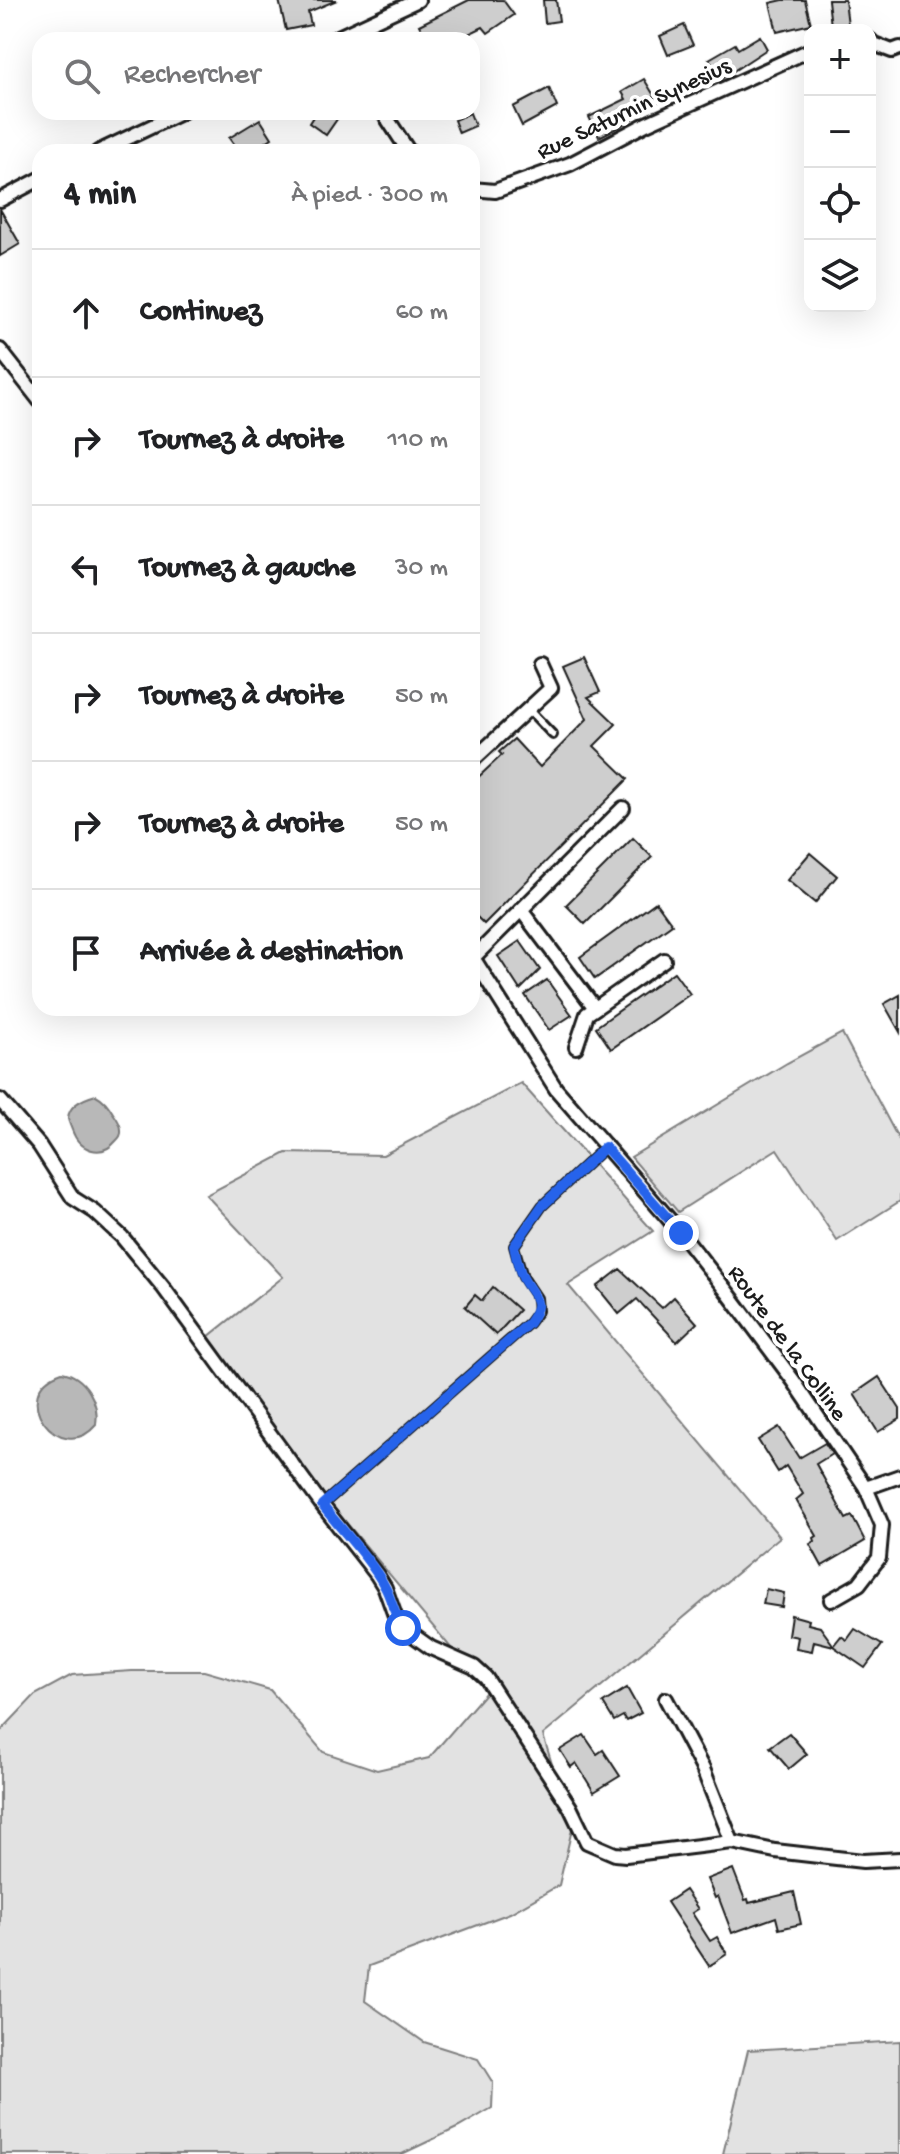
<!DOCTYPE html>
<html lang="fr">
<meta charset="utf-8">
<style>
:root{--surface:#fff;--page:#f6f6f6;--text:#202124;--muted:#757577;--line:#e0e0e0}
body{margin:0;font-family:"Gochi Hand",sans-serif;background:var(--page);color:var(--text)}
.controls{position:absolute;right:24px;top:24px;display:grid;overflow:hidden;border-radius:16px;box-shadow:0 8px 32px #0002}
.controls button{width:72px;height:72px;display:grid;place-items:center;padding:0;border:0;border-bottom:2px solid var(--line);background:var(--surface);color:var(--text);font:40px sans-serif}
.stop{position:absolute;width:24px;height:24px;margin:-18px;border:6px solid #2563eb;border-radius:50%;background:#fff}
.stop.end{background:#2563eb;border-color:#fff;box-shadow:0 2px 8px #0008}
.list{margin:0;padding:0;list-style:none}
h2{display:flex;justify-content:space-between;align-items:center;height:104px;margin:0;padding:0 32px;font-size:34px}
h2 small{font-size:26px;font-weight:400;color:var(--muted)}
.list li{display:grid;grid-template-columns:52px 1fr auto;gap:24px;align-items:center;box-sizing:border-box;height:128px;padding:0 32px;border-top:2px solid var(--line)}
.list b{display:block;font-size:30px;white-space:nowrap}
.list em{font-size:26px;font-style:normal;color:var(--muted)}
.icon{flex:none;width:44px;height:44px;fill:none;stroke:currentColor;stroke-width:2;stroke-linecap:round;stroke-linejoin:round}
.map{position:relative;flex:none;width:900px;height:2154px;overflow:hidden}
.search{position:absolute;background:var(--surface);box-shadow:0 8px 32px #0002;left:32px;top:32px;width:448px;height:88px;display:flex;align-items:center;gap:20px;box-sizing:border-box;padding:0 28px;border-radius:24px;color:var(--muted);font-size:30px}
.panel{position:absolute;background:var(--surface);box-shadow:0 8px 32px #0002;left:32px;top:144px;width:448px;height:872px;border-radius:24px}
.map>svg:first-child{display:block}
.green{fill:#e2e2e2;stroke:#7f7f7f;stroke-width:2}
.water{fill:#b8b8b8;stroke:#7a7a7a;stroke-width:2}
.building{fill:#cecece;stroke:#1c1c1c;stroke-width:2}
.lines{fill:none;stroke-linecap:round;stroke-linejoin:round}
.lane-casing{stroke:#1c1c1c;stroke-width:12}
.street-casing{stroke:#1c1c1c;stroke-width:18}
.lane{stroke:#fff;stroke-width:6}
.street{stroke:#fff;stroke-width:12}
.route{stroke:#2563eb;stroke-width:10}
.labels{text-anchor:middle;stroke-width:8;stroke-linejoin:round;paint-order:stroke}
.street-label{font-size:24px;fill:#1c1c1c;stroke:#fff}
</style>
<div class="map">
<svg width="900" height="2154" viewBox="0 0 900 2154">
<rect width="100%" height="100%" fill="#fff"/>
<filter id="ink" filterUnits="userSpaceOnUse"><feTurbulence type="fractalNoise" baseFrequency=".0125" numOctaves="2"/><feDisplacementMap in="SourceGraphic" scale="16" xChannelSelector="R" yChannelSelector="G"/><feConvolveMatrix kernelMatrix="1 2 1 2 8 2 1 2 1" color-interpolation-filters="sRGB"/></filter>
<g filter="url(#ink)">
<!-- green -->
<g class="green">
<polygon points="842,1033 900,1142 900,1201 837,1241 777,1149 678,1212 631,1157 787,1063"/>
<polygon points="521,1083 653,1231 568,1285 780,1537 543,1735 572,1829 559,1885 510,1913 369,1966 365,2001 424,2042 478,2059 493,2083 492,2108 459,2127 402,2154 0,2154 0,1732 35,1695 72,1675 132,1671 204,1671 270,1690 323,1752 377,1770 429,1758 487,1691 198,1345 283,1277 206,1195 286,1153 383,1155"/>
<polygon points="900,2041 900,2154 723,2154 748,2050"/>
</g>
<!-- water -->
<g class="water">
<path d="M96 1095C104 1099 108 1105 113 1113 116 1117 121 1125 121 1130 122 1135 119 1138 116 1141 101 1159 79 1150 72 1130 71 1127 68 1121 68 1118 69 1104 85 1098 96 1095Z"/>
<path d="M62 1372C85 1376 100 1402 96 1425 61 1467 3 1393 62 1372Z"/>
</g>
<!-- building -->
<g class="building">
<polygon points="279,0 337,0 308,12 311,25 286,30"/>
<polygon points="469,0 503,0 514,15 488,33 483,27 456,40 427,40 419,25"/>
<polygon points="543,0 556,0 559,21 545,23"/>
<polygon points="783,0 805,0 811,24 777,32 770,3"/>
<polygon points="828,0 845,0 848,25 831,26"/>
<polygon points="684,25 693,45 668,55 660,36"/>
<polygon points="760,36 767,49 721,79 709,59 735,44 738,49"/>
<polygon points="644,79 658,102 619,127 599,137 589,117 626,99 622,92"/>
<polygon points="549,88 557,107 522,126 513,107"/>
<polygon points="316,112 342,112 326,135 309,123"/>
<polygon points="470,113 475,126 459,133 454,120"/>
<polygon points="260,119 272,138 251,152 239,152 229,138"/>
<polygon points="0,209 20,244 0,256"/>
<polygon points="584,657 600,692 588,697 616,724 594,746 628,779 484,924 472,912 472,783 502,755 499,752 514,739 540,767 587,719 563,666"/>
<polygon points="633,838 652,857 585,924 566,905"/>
<polygon points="810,853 837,876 815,903 787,880"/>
<polygon points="656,902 672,924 595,979 580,957"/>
<polygon points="520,941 540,970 520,990 498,956"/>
<polygon points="674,972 690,994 611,1049 596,1027"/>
<polygon points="547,980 572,1015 549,1030 525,995"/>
<polygon points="900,995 900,1032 884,1004"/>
<polygon points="620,1269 662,1308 674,1297 697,1323 677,1342 637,1299 619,1314 597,1287"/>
<polygon points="493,1287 519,1310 496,1335 465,1307 475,1295 482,1301"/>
<polygon points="879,1377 900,1409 900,1419 878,1432 854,1394"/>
<polygon points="779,1427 799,1458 825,1443 832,1454 816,1464 846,1519 852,1516 865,1541 822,1566 810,1544 815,1541 814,1538 817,1536 796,1500 803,1494 786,1466 778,1472 758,1440"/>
<polygon points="766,1589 784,1593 782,1607 763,1604"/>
<polygon points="791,1615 809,1620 808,1624 820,1627 834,1646 814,1641 812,1651 796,1648 798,1637 788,1635"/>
<polygon points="855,1629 882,1645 865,1668 833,1646 841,1636 847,1640"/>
<polygon points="627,1688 641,1713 626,1721 623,1716 614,1721 603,1703"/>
<polygon points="789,1733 807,1754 789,1769 770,1747"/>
<polygon points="584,1735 597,1754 603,1750 620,1776 594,1792 576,1763 571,1767 560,1750"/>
<polygon points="733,1869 745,1900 748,1899 749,1903 794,1892 801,1924 779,1929 776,1917 732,1933 718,1896 715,1898 707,1879"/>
<polygon points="685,1890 698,1909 692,1913 710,1941 717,1937 727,1954 709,1966 667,1902"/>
</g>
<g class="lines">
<defs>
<g id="lane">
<polyline points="528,709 553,735"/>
<polyline points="322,1505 529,1323 538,1311 537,1298 523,1277 514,1246 542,1206 605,1147"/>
</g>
<g id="street">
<polyline points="332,40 418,0"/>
<polyline points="870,40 874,44 892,51 900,48"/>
<polyline points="383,112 409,152"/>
<polyline points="98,152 182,112"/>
<polyline points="472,189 495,191 570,164 646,124 810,50"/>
<polyline points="0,200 40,179"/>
<polyline points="0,350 40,401"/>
<polyline points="472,761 551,688 540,664"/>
<polyline points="521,910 595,1008"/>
<polyline points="472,956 556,1089 681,1233 728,1293 793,1380 866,1488 882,1525 879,1558 859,1584 831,1600"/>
<polyline points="473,958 623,808"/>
<polyline points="576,1047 587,1014 664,960"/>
<polyline points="0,1100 39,1145 73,1198 95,1212 122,1237 163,1287 322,1505 377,1575 385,1588 395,1616 403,1628 431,1648 474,1667 486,1678 570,1807 587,1842 615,1854 626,1855 732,1842 775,1851 863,1861 900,1859"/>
<polyline points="866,1488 900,1476"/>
<polyline points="666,1699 703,1769 732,1842"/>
</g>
</defs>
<!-- lane casing -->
<use href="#lane" class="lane-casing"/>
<!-- street casing -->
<use href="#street" class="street-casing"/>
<!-- lane -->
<use href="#lane" class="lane"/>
<!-- street -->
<use href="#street" class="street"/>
</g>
</g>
<g class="lines" filter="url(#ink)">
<!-- route -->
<path class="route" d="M403 1628C394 1615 392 1600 385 1587 372 1561 340 1528 322 1505L529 1323C546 1299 533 1298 523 1278 518 1268 516 1256 514 1246L542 1206 605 1147 681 1233"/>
</g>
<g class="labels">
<!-- street labels -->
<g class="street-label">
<text transform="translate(633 107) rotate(-25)" y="8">Rue Saturnin Synesius</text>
<text transform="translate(789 1342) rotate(54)" y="8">Route de la Colline</text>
</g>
</g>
</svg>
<div class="controls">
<button>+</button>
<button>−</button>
<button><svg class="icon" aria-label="locate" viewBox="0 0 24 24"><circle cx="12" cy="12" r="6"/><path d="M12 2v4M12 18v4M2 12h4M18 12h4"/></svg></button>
<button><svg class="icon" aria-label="layers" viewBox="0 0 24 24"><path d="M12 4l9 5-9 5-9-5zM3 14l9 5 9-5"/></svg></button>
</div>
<div class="stop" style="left:403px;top:1628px"></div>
<div class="stop end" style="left:681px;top:1233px"></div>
<div class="search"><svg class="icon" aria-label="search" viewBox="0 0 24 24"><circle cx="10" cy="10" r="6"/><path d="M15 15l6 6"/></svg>Rechercher</div>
<section class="panel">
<h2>4 min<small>À pied · 300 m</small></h2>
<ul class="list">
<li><svg class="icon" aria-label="ahead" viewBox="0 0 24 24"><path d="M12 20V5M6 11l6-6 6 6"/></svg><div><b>Continuez</b></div><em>60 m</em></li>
<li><svg class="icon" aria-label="right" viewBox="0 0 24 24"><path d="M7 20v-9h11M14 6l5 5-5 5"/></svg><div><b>Tournez à droite</b></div><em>110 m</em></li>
<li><svg class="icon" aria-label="left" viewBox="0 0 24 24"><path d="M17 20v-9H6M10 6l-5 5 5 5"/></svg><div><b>Tournez à gauche</b></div><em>30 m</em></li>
<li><svg class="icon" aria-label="right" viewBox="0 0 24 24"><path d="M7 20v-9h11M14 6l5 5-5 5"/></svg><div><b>Tournez à droite</b></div><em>50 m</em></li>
<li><svg class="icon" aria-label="right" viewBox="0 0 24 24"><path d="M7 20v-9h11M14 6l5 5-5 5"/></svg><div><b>Tournez à droite</b></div><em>50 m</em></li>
<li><svg class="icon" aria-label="arrive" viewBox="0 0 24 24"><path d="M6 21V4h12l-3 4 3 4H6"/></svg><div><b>Arrivée à destination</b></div></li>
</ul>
</section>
</div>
